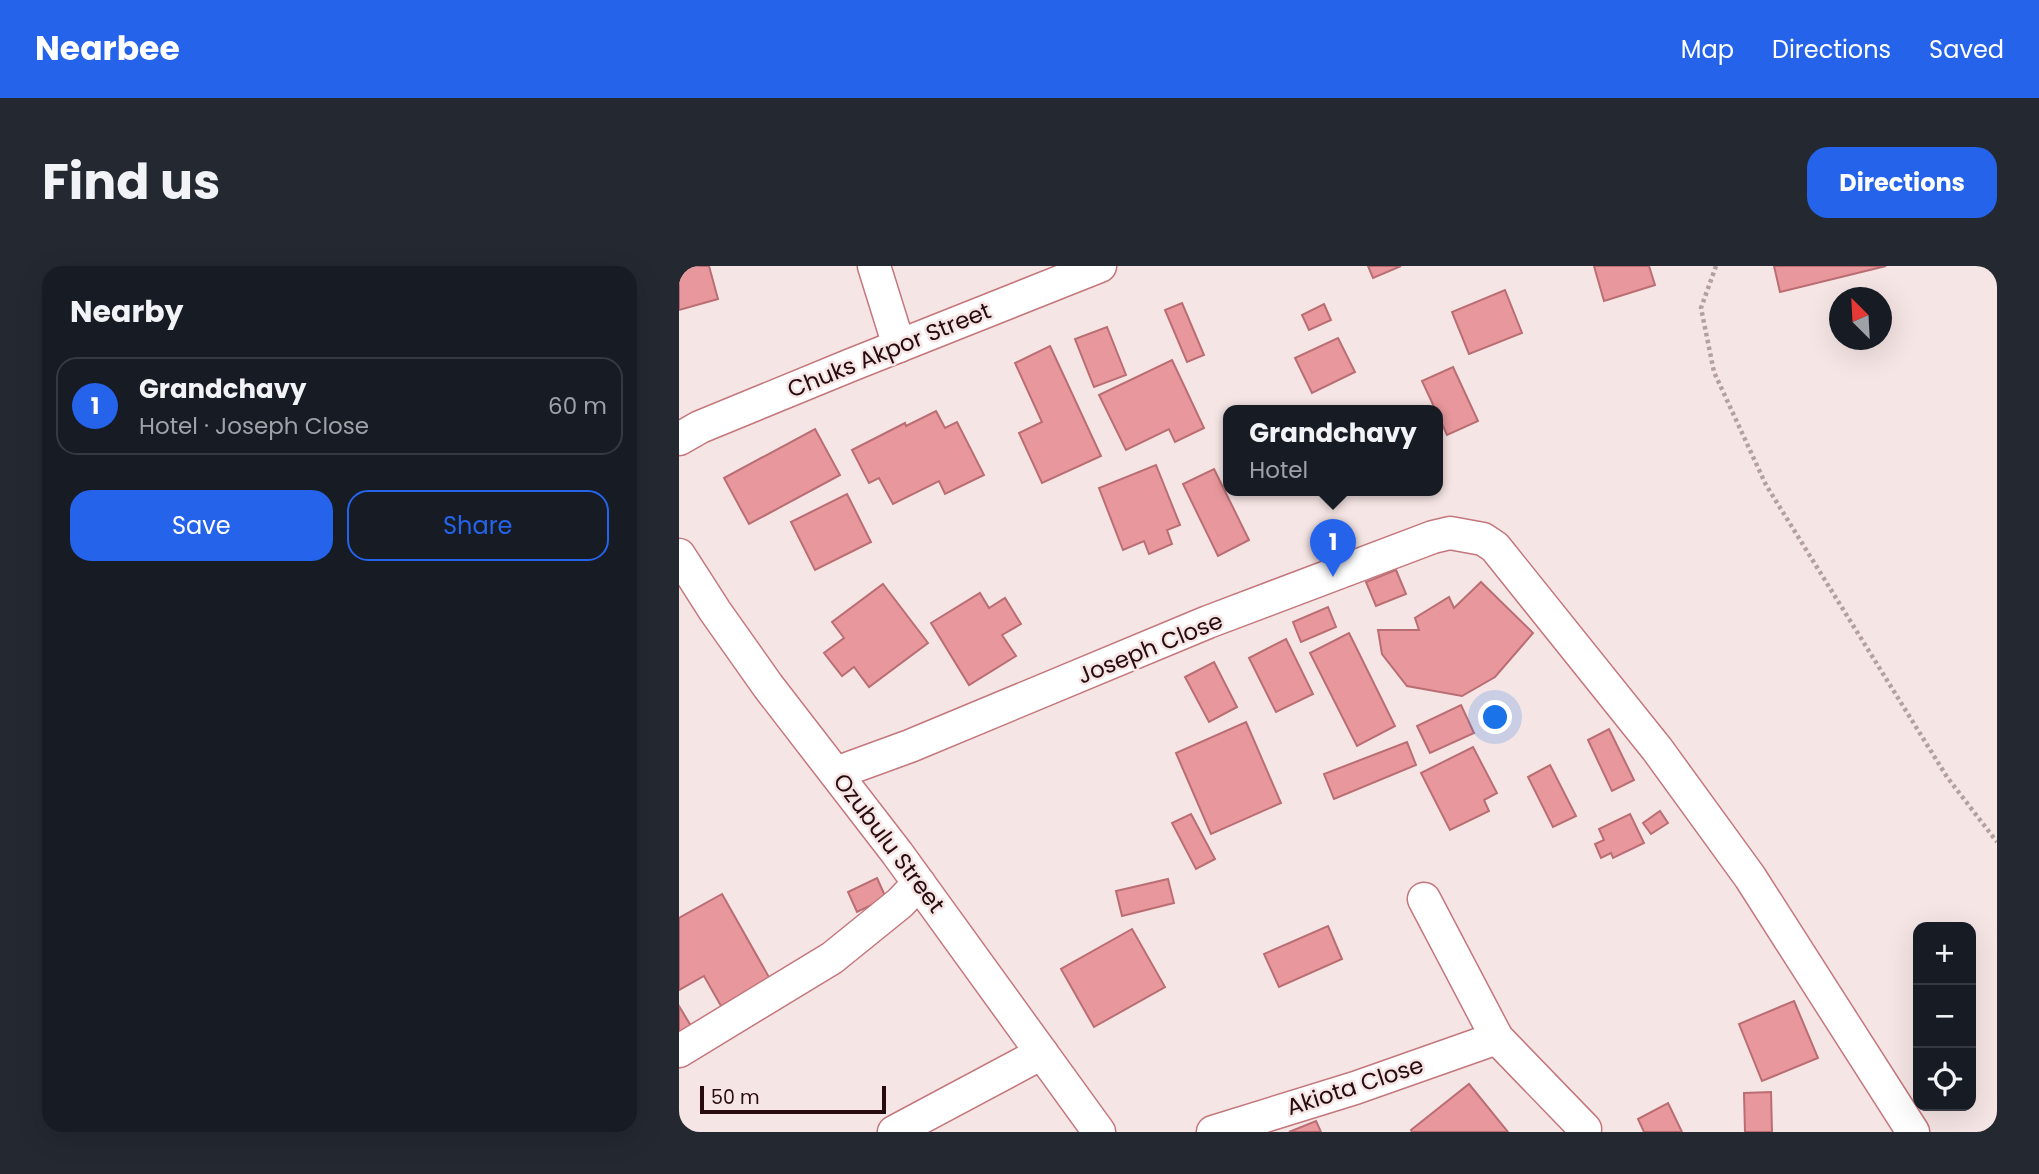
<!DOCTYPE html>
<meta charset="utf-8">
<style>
:root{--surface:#171b24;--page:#242831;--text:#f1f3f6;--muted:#9ea1a6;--line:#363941;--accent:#2563eb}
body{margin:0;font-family:Poppins,sans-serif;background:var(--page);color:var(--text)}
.controls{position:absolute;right:21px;bottom:21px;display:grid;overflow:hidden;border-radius:14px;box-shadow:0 7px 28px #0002}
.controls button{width:63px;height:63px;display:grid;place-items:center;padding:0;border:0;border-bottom:2px solid var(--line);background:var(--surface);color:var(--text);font:35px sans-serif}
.compass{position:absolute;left:1150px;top:21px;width:63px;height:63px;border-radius:50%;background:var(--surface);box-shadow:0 7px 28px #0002;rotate:336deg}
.scale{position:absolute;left:21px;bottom:18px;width:186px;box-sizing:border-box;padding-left:7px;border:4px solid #280b0e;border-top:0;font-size:19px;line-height:24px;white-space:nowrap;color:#280b0e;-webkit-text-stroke:5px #f6e5e5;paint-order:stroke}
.you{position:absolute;left:817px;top:452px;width:24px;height:24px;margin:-18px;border:5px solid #fff;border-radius:50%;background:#1a73e8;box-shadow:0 0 0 10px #1a73e833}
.badge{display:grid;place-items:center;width:46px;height:46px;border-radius:50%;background:var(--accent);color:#fff;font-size:23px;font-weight:700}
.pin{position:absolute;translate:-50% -58px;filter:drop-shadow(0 2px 4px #0008)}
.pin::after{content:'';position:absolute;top:37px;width:24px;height:21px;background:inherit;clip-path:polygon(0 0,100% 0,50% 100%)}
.popup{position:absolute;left:544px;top:139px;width:220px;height:91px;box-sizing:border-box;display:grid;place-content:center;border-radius:14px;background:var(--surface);filter:drop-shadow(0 2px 5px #0005);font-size:23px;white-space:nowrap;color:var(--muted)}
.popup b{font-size:26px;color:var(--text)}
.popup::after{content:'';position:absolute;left:50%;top:100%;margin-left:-14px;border:14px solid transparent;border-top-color:var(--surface)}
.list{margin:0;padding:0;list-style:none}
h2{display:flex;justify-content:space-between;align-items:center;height:91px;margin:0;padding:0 28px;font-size:30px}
h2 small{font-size:23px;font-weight:400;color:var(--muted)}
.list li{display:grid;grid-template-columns:46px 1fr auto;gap:21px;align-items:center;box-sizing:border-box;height:98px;margin:0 14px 14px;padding:0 14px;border:2px solid var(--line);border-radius:21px}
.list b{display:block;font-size:26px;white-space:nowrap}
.list p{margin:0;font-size:23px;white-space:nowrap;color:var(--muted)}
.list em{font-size:23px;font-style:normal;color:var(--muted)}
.actions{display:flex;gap:14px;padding:21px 28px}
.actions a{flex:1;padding:16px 0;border:2px solid var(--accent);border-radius:21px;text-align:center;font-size:24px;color:var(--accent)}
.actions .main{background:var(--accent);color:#fff}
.icon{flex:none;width:38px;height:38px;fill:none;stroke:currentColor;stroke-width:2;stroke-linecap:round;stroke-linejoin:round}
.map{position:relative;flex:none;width:1318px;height:866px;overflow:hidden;border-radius:21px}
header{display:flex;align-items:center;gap:42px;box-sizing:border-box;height:98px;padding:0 35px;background:var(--accent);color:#fff}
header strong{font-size:33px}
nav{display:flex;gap:38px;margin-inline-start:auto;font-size:24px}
.intro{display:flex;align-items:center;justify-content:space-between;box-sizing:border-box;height:168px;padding:0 42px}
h1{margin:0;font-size:49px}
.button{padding:18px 32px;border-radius:21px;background:var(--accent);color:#fff;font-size:24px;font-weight:700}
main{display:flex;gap:42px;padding:0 42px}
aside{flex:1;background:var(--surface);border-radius:21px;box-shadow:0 7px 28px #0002}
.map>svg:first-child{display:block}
.building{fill:#e8989c;stroke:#ba6e73;stroke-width:2}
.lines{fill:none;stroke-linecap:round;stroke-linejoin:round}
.minor-casing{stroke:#c4777c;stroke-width:35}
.path{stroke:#b5a0a1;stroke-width:4.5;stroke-dasharray:3.5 3.5;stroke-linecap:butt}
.minor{stroke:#fff;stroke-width:32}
.labels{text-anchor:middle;stroke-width:5;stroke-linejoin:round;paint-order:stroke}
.street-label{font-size:23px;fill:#280b0e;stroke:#f6e5e5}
</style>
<header>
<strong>Nearbee</strong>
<nav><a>Map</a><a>Directions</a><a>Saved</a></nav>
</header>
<div class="intro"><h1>Find us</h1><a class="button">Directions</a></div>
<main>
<aside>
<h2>Nearby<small></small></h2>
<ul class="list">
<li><span class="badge">1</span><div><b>Grandchavy</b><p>Hotel · Joseph Close</p></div><em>60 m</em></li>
</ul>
<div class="actions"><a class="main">Save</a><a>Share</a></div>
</aside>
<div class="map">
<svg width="1318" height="866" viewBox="0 0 1318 866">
<rect width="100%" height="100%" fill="#f6e5e5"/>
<!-- building -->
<g class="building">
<polygon points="0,0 30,0 39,33 0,44"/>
<polygon points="689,0 722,0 694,12"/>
<polygon points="915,0 970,0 976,19 925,35"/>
<polygon points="1095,0 1207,0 1101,26"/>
<polygon points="826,24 843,67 790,88 773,46"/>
<polygon points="503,37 525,89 508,96 486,44"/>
<polygon points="645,38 652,54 630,64 623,49"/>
<polygon points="428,61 447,109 415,121 396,73"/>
<polygon points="659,72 676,106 633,127 616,92"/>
<polygon points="371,80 422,190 363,217 340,167 363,156 336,97"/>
<polygon points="493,94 525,162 496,176 490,163 447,184 420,129"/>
<polygon points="774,101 799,155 768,169 759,149 759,145 757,145 743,115"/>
<polygon points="257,145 266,162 278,156 305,209 266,228 260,215 214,238 200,212 190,217 173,184 226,157 227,160"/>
<polygon points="136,163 161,209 70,258 45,212"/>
<polygon points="477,199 501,259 488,264 493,278 470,288 465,275 444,284 420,222"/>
<polygon points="535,203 570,274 539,290 504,218"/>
<polygon points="168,228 192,276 136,304 112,256"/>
<polygon points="717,304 727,328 697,340 687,316"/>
<polygon points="802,316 854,367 816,411 783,430 728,420 703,388 699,364 740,364 736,352 770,331 775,342"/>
<polygon points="204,318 249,377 190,421 175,401 163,410 145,387 165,372 153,356"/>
<polygon points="301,327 310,342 326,332 342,358 323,369 337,390 290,419 252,357"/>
<polygon points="649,341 657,361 622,376 614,356"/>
<polygon points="670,367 716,460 678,480 631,387"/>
<polygon points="607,373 634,428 597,446 570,392"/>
<polygon points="535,396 558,441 530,456 506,411"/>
<polygon points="782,439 795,467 751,487 738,460"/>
<polygon points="567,456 602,537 532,568 497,487"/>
<polygon points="930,463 955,514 933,525 909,474"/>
<polygon points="728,476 737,499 655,533 645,508"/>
<polygon points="794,481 818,527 805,534 810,545 771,564 742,507"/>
<polygon points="871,499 897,550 874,561 849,511"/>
<polygon points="981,545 989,557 972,568 964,557"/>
<polygon points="512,548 536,593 517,603 493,557"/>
<polygon points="951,548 965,577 934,592 932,587 922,592 916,578 925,574 920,563"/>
<polygon points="198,612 207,632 178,646 169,626"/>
<polygon points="489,613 495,637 443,650 437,625"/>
<polygon points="43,628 91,713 42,740 25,710 0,724 0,652"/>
<polygon points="649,660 663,693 600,721 585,688"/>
<polygon points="453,663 486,721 415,761 382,703"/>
<polygon points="1115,735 1139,792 1083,815 1060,758"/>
<polygon points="0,740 12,760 0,767"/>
<polygon points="790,818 829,866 733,866 732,864"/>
<polygon points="1092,826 1093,866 1066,866 1065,827"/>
<polygon points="989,837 1003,866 965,866 959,853"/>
<polygon points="637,855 642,866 610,866"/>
</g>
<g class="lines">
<defs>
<g id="minor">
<polyline points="195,0 220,80"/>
<polyline points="0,173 21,161 172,99 421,0"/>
<polyline points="0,289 36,345 89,420 218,587 420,866"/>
<polyline points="157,507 231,480 529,356 754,271 771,267 804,273 816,281 978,483 1071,611 1234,866"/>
<polyline points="745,633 818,772 906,863"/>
<polyline points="0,785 153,692 221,637 240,617"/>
<polyline points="215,866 363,787"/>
<polyline points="534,866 676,822 818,772"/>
</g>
</defs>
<!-- minor casing -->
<use href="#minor" class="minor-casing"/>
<!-- path -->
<polyline class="path" points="1037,0 1022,42 1035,106 1087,219 1268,511 1318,576"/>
<!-- minor -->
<use href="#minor" class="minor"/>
</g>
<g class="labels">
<!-- street labels -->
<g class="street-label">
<text transform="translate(210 84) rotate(-22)" y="8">Chuks Akpor Street</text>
<text transform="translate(471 382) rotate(-22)" y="8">Joseph Close</text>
<text transform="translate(210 577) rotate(53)" y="8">Ozubulu Street</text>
<text transform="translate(676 820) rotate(-18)" y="8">Akiota Close</text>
</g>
</g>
</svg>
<div class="controls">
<button>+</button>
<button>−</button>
<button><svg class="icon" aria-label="locate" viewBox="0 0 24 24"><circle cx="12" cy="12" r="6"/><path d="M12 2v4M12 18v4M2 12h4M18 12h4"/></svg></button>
</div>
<svg class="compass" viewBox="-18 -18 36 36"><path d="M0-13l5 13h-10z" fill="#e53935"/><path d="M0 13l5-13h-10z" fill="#9ea1a6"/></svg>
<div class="scale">50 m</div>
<div class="you"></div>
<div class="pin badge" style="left:654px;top:311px">1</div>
<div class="popup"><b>Grandchavy</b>Hotel</div>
</div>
</main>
